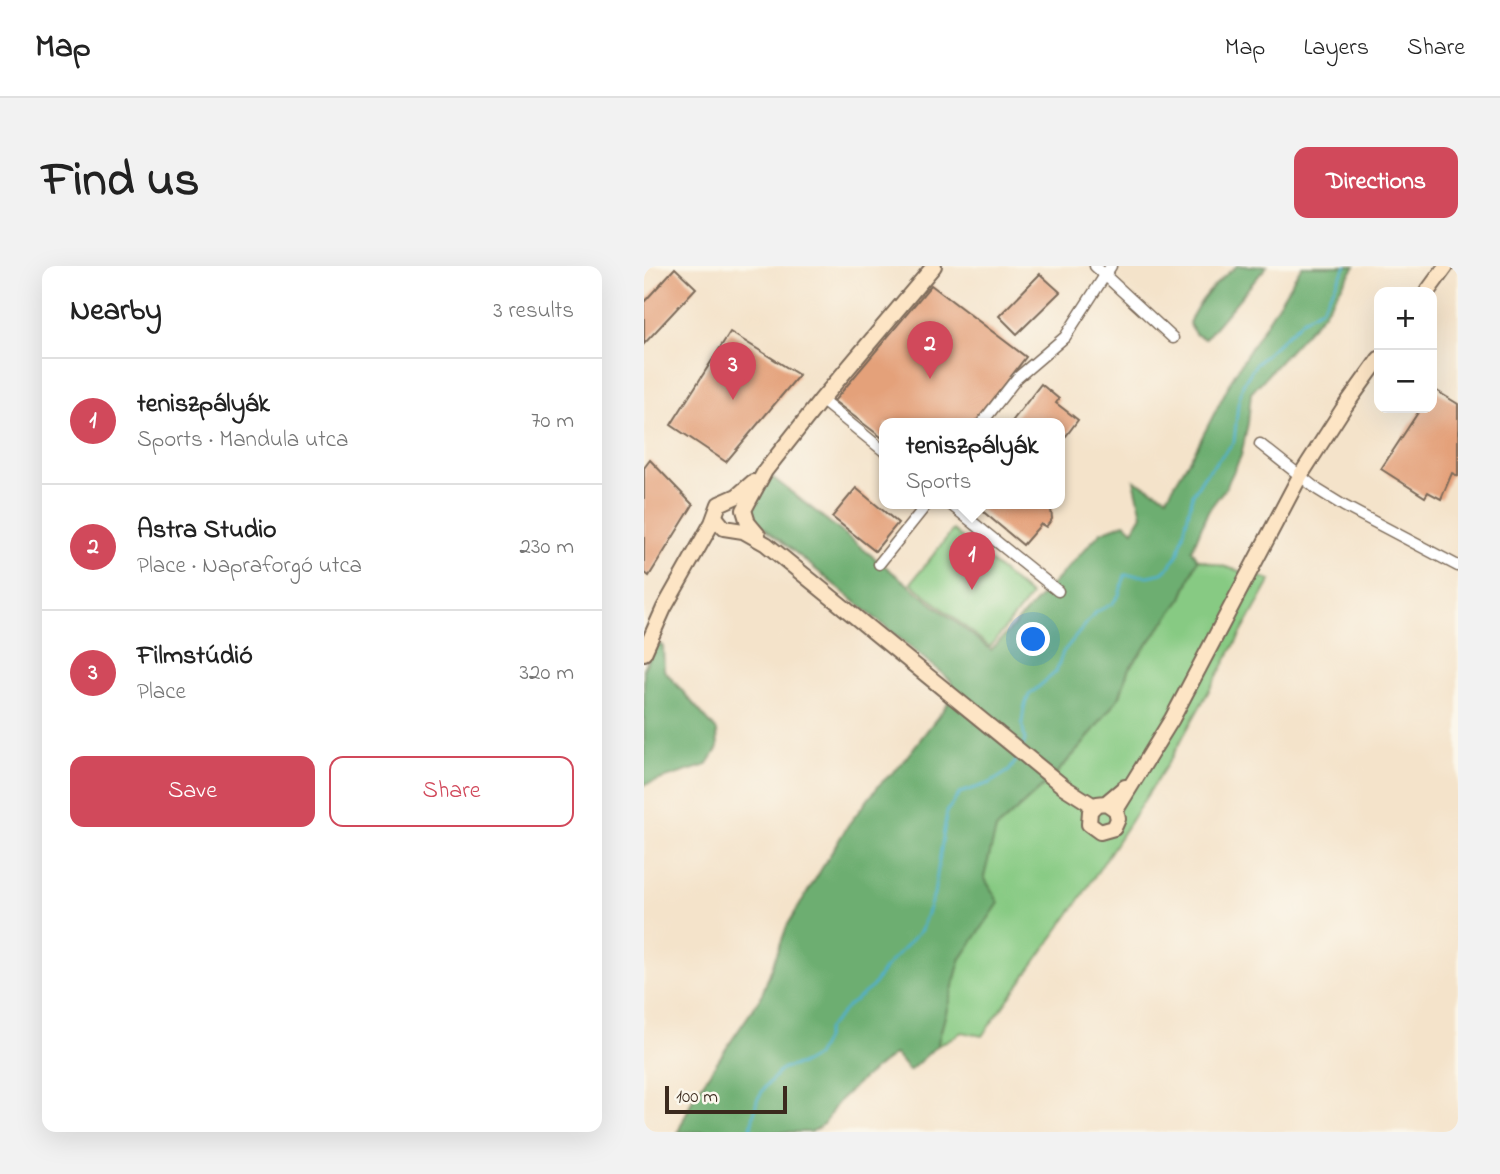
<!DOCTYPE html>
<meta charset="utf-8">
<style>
:root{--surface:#fff;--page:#f2f2f2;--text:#222;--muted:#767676;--line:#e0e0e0;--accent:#d1495b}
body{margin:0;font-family:"Indie Flower",sans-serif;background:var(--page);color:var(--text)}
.controls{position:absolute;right:21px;top:21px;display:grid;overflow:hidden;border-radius:14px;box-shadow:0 7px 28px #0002}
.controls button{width:63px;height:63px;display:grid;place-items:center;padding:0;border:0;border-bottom:2px solid var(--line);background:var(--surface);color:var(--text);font:35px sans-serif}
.scale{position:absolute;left:21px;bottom:18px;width:122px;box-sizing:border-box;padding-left:7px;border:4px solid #3b2a1e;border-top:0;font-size:19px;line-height:24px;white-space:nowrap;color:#3b2a1e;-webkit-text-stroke:5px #fbf7ec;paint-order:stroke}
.you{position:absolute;left:390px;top:374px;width:24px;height:24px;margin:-18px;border:5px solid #fff;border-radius:50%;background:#1a73e8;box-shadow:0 0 0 10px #1a73e833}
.badge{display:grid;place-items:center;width:46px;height:46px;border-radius:50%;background:var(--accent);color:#fff;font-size:23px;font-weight:700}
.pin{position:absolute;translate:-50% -58px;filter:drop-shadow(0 2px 4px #0008)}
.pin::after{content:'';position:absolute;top:37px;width:24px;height:21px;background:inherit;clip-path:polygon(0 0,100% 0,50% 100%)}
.popup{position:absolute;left:235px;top:152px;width:186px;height:91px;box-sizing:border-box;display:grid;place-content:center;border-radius:14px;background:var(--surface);filter:drop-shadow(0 2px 5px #0005);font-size:23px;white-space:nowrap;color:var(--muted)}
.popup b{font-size:26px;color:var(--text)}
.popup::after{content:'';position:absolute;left:50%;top:100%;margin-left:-14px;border:14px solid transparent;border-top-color:var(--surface)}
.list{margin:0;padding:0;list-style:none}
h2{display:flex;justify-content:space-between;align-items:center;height:91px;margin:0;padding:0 28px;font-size:30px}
h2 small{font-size:23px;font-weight:400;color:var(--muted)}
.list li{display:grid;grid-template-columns:46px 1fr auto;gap:21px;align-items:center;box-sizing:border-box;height:126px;padding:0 28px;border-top:2px solid var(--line)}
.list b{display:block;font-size:26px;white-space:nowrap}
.list p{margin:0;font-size:23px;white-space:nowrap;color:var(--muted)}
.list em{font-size:23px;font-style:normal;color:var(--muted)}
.actions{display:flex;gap:14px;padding:21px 28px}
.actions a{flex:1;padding:16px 0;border:2px solid var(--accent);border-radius:14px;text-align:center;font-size:24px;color:var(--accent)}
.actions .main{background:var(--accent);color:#fff}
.map{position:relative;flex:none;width:814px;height:866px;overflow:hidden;border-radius:14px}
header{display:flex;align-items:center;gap:42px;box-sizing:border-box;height:98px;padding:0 35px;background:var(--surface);border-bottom:2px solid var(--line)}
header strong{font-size:33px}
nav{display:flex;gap:38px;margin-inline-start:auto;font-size:24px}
.intro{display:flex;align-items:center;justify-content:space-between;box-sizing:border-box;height:168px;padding:0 42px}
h1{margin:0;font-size:49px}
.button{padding:18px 32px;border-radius:14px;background:var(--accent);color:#fff;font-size:24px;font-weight:700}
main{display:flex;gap:42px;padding:0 42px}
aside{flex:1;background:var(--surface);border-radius:14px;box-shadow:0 7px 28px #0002}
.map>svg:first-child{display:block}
.green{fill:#87ca83;stroke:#617a50;stroke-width:2}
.forest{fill:#6dae71;stroke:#546c48;stroke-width:2}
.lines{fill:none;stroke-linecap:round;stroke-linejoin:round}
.stream{stroke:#4fb0ce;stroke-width:2.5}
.building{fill:#e4a17a}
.minor-casing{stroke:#7c6b5a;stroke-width:13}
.secondary-casing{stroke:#7c6b5a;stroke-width:18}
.minor{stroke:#fff;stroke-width:10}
.secondary{stroke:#fde5c5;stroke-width:14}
</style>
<header>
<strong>Map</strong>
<nav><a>Map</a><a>Layers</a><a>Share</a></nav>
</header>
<div class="intro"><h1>Find us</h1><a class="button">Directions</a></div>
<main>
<aside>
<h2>Nearby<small>3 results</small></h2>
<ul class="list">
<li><span class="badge">1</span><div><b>teniszpályák</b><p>Sports · Mandula utca</p></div><em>70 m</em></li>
<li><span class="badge">2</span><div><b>Astra Studio</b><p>Place · Napraforgó utca</p></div><em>230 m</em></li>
<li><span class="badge">3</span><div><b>Filmstúdió</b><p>Place</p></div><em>320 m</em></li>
</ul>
<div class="actions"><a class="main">Save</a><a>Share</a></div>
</aside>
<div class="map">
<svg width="814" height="866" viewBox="0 0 814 866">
<rect width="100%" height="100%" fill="#fbf7ec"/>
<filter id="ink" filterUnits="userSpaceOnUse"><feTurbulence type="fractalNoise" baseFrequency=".0143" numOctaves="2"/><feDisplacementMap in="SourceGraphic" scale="14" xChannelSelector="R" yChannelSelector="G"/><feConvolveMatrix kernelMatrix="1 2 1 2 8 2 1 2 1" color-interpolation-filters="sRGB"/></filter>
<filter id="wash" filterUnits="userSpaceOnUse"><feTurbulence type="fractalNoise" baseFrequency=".00686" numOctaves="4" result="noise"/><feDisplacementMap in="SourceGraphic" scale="28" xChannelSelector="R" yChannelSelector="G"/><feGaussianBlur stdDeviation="1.57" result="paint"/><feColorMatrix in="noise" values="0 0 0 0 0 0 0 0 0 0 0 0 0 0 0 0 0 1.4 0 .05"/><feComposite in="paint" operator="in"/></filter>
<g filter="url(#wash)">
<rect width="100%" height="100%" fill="#f4e3ca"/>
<!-- green -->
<g class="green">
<polygon points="309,264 387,330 346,381 267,317"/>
<polygon points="554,293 627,314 526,494 436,633 338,770 318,766 293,780 316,694 354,637 339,611 352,563 408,512 438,479 476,430 484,404 538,332"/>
</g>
<!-- forest -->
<g class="forest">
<path d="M593 0H623L561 73 551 68 545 57C554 35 574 14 593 0Z"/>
<path d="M658 0H711L679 48 607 127 604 157 597 190 582 221 564 245 548 284 554 293 538 332 484 404 476 430 438 479 408 512 352 563 340 611 355 637 316 694 293 780 265 805 251 788C231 802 213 817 196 834 185 846 184 859 167 866H34L50 830 117 731 143 660 204 559 237 517 254 502 312 427 306 414 113 255 106 246 128 211 347 384 457 266 481 257 489 264 498 249 490 214 523 231 553 181 590 109Z"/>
<polygon points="11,376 19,380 20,404 73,465 74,482 63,499 0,519 0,403"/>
</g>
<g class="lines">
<!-- stream -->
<g class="stream">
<polyline points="379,480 381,474 378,457 380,442 385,429 412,406 419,386 452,346 468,338 475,329 481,309 505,310 518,307 527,299 535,286 549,228 560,210 590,176 594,138 599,118 612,98 660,53 678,42 702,0"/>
<polyline points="106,866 113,834 121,821 139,802 158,798 172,790 181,773 183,763 205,739 228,721 240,703 277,664 290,628 303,545 316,527 346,517 365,505 374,492"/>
</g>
</g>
<g id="blocks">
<!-- building -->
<g class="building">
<polygon points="31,2 52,22 0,78 0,36"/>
<polygon points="396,8 416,26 373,68 355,50"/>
<polygon points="287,19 382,91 330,158 241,158 241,174 190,135"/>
<polygon points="86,66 155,109 82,196 27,159"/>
<polygon points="397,118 415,133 412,137 434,154 416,178 416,158 366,158"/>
<polygon points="788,122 814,138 814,210 808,207 797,233 784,226 781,231 737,203 777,142 788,142"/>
<polygon points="6,194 49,239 5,310 0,306 0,202"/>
<polygon points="212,222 254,257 231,285 188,251"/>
<polygon points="330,238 401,238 407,243 408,253 402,261 397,258 379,279"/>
</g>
</g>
</g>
<g filter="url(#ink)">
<use href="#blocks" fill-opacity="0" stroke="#7c6b5a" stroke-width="2"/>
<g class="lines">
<defs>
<g id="minor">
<polyline points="451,0 529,72"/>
<polyline points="177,134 240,185"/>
<polyline points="337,158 373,112 421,71 467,0"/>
<polyline points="616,178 674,224 700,240 814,300"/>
<polyline points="306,238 414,325"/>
<polyline points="235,298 283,238"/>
</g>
<g id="secondary">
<polyline points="783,26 802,0"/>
<polyline points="71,251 80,262 99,265 122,278 420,521 450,540"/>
<polyline points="114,269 104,257 100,244 121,205 177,134 290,0"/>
<polyline points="0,387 20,342 68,257 75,238 93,230 109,216"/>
<polyline points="462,537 472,544 474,553 470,562 456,566 445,558 446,545 453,538 462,537 481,521"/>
<polyline points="472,544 528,453 656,210 699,143 735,93"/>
</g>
</defs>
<!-- minor casing -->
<use href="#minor" class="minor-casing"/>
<!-- secondary casing -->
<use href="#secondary" class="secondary-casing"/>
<!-- minor -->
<use href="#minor" class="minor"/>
<!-- secondary -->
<use href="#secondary" class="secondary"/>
</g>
</g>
</svg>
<div class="controls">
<button>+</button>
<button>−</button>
</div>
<div class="scale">100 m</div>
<div class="you"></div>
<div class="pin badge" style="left:328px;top:324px">1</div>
<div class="popup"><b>teniszpályák</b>Sports</div>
<div class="pin badge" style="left:286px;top:113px">2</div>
<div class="pin badge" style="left:89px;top:134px">3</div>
</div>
</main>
